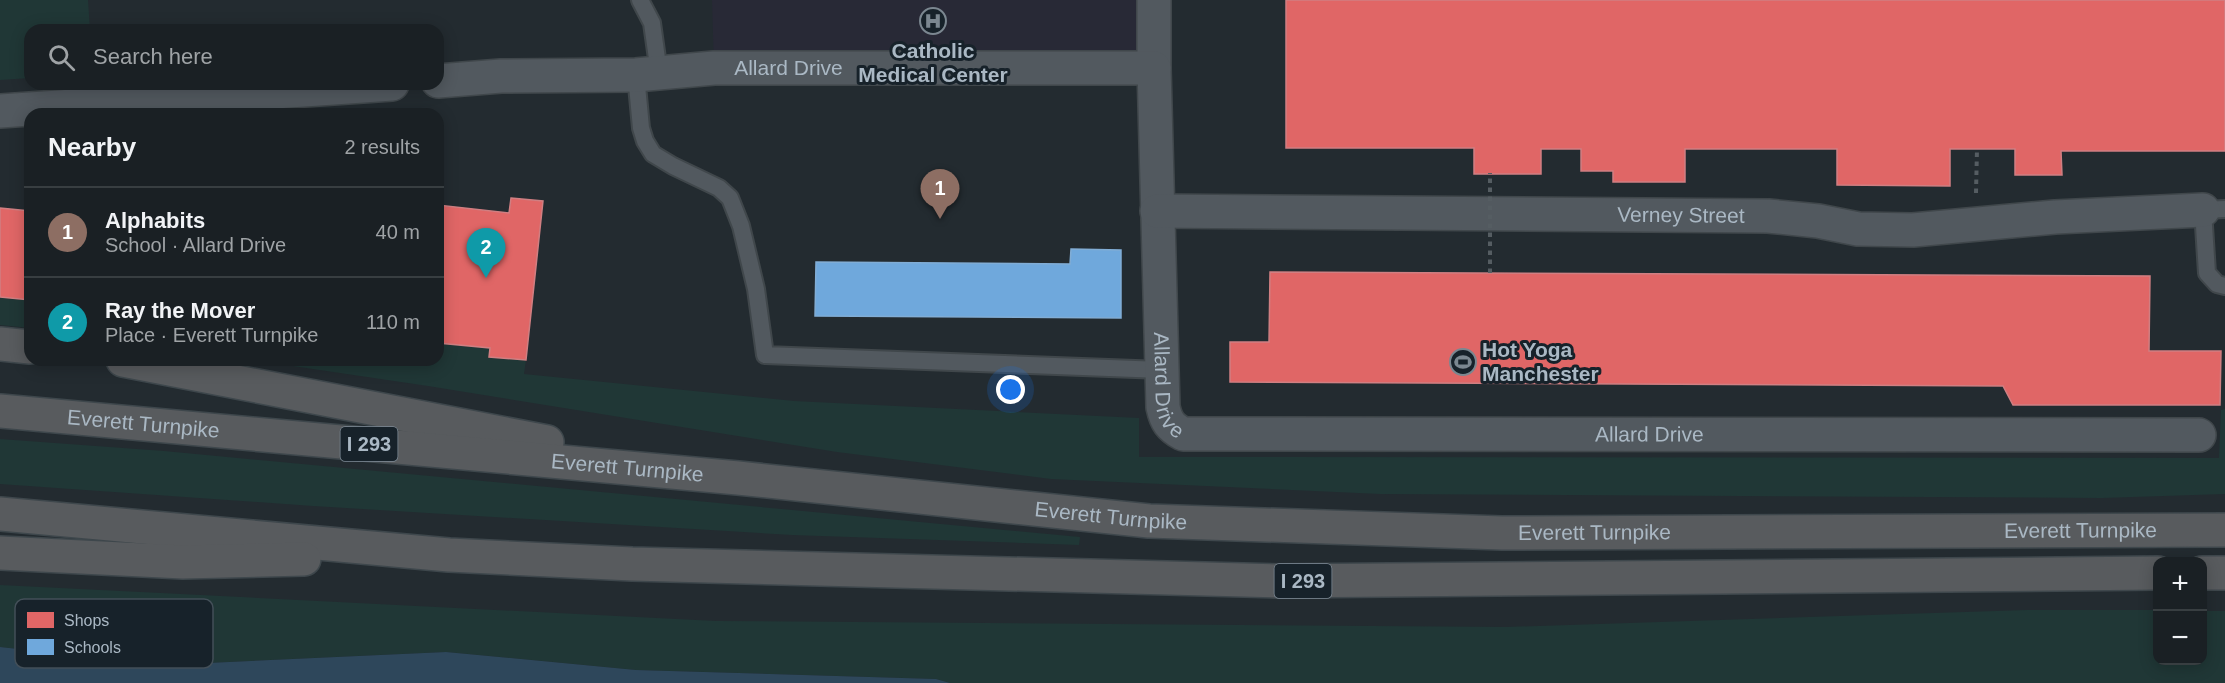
<!DOCTYPE html>
<meta charset="utf-8">
<style>
:root{--surface:#1a2024;--page:#272d31;--text:#f1f3f6;--muted:#9fa3a6;--line:#383e41;--accent:#0b8043}
body{margin:0;font-family:Arial,sans-serif;background:var(--page);color:var(--text)}
.controls{position:absolute;right:18px;bottom:18px;display:grid;overflow:hidden;border-radius:12px;box-shadow:0 3px 15px #0003}
.controls button{width:54px;height:54px;display:grid;place-items:center;padding:0;border:0;border-bottom:2px solid var(--line);background:var(--surface);color:var(--text);font:30px sans-serif}
.you{position:absolute;left:1011px;top:390px;width:21px;height:21px;margin:-15px;border:4px solid #fff;border-radius:50%;background:#1a73e8;box-shadow:0 0 0 9px #1a73e833}
.badge{display:grid;place-items:center;width:39px;height:39px;border-radius:50%;background:var(--accent);color:#fff;font-size:20px;font-weight:700}
.pin{position:absolute;translate:-50% -50px;filter:drop-shadow(0 2px 3px #0008)}
.pin::after{content:'';position:absolute;top:32px;width:21px;height:18px;background:inherit;clip-path:polygon(0 0,100% 0,50% 100%)}
.list{margin:0;padding:0;list-style:none}
h2{display:flex;justify-content:space-between;align-items:center;height:78px;margin:0;padding:0 24px;font-size:26px}
h2 small{font-size:20px;font-weight:400;color:var(--muted)}
.list li{display:grid;grid-template-columns:39px 1fr auto;gap:18px;align-items:center;box-sizing:border-box;height:90px;padding:0 24px;border-top:2px solid var(--line)}
.list b{display:block;font-size:22px;white-space:nowrap}
.list p{margin:0;font-size:20px;white-space:nowrap;color:var(--muted)}
.list em{font-size:20px;font-style:normal;color:var(--muted)}
.icon{flex:none;width:33px;height:33px;fill:none;stroke:currentColor;stroke-width:2;stroke-linecap:round;stroke-linejoin:round}
.map{position:relative;flex:none;width:2225px;height:683px;overflow:hidden}
.search{position:absolute;background:var(--surface);box-shadow:0 3px 15px #0003;left:24px;top:24px;width:420px;height:66px;display:flex;align-items:center;gap:15px;box-sizing:border-box;padding:0 21px;border-radius:18px;color:var(--muted);font-size:22px}
.panel{position:absolute;background:var(--surface);box-shadow:0 3px 15px #0003;left:24px;top:108px;width:420px;height:258px;border-radius:18px}
.map>svg:first-child{display:block}
.medical{fill:#282936}
.green{fill:#203736}
.water{fill:#2e475b}
.shops{fill:#e06666;stroke:#d07f82;stroke-width:1.5}
.schools{fill:#6fa8dc;stroke:#81add5;stroke-width:1.5}
.lines{fill:none;stroke-linecap:round;stroke-linejoin:round}
.service-casing{stroke:#40474b;stroke-width:20}
.minor-casing{stroke:#40474b;stroke-width:36}
.motorway-casing{stroke:#3e474c;stroke-width:36}
.path{stroke:#555d62;stroke-width:4;stroke-dasharray:4.5 4.5;stroke-linecap:butt}
.service{stroke:#52595f;stroke-width:16}
.minor{stroke:#52595f;stroke-width:33}
.motorway{stroke:#585b5e;stroke-width:33}
.path-bridge{stroke:#555d62;stroke-width:4;stroke-dasharray:4.5 4.5;stroke-linecap:butt}
.labels{text-anchor:middle;stroke-width:6;stroke-linejoin:round;paint-order:stroke}
.shield{fill:#17222a;stroke:#7e8b96;stroke-width:1.5}
.shield-label{font-size:20px;font-weight:bold;fill:#aab8c4}
.poi-label{font-size:21px;font-weight:bold;fill:#aab8c4;stroke:#17222a}
.street-label{font-size:21px;fill:#aab8c4;stroke:#17222a}
.key{fill:#17222a;stroke:#434f58;stroke-width:1.5}
.key-label{font-size:16px;fill:#aab8c4}
</style>
<div class="map">
<svg width="2225" height="683" viewBox="0 0 2225 683">
<rect width="100%" height="100%" fill="#232b30"/>
<!-- medical -->
<polygon class="medical" points="712,0 1154,0 1154,68 714,68"/>
<!-- green -->
<g class="green">
<polygon points="0,0 88,0 90,30 30,30 30,78 0,80"/>
<polygon points="0,297 30,300 30,328 0,325"/>
<polygon points="438,343 490,348 489,357 526,360 524,374 794,401 1139,418 1139,457 2219,458 2221,410 2225,409 2225,494 2102,498 1380,494 1051,479 837,452 428,386 252,360 438,360"/>
<polygon points="0,439 164,451 1080,537 1079,545 792,535 313,506 0,484"/>
<polygon points="0,585 716,621 1506,627 2027,610 2157,610 2158,660 2202,660 2203,611 2225,611 2225,683 950,683 936,679 636,670 446,652 164,665 0,647"/>
</g>
<!-- water -->
<polygon class="water" points="0,647 164,665 446,652 636,670 936,679 950,683 0,683"/>
<!-- shops -->
<g class="shops">
<polygon points="1286,0 2225,0 2225,151 2061,151 2062,175 2015,175 2015,149 1950,149 1950,186 1837,185 1837,149 1685,149 1685,182 1613,182 1613,171 1581,171 1581,149 1541,149 1541,174 1474,174 1474,148 1286,148"/>
<polygon points="511,198 543,201 526,360 489,357 490,348 438,343 438,205 509,213"/>
<polygon points="0,208 30,211 30,300 0,297"/>
<polygon points="1270,272 2150,276 2149,351 2221,351 2220,405 2013,405 2003,386 1230,382 1230,342 1269,342"/>
</g>
<!-- schools -->
<polygon class="schools" points="1071,249 1121,250 1121,318 815,316 816,262 1070,264"/>
<g class="lines">
<defs>
<g id="service">
<polyline points="640,0 652,23 659,73"/>
<polyline points="636,75 641,128 645,141 653,154 673,166 719,188 730,198 741,226 756,289 765,355 1162,370"/>
<polyline points="2225,209 2203,210 2207,273 2217,284 2225,286"/>
</g>
<g id="minor">
<polyline points="1154,0 1154,68"/>
<path id="s1" d="M438 81 501 76 636 75 714 68H1154L1163 407C1166 421 1170 427 1183 434L2199 435"/>
<polyline points="0,111 392,84"/>
<path id="s2" d="M1157 211 1768 216 1818 221 1858 229 1913 230 2055 217 2203 210"/>
</g>
<g id="motorway">
<polyline points="0,344 30,347"/>
<polyline points="123,360 547,442"/>
<path id="s3" d="M0 411 738 478 1149 521 1502 533 2225 530"/>
<polyline points="0,514 449,555 632,564 1279,581 2158,573"/>
<polyline points="0,553 183,562 304,559"/>
<polyline points="2202,573 2225,573"/>
</g>
</defs>
<!-- service casing -->
<use href="#service" class="service-casing"/>
<!-- minor casing -->
<use href="#minor" class="minor-casing"/>
<!-- motorway casing -->
<use href="#motorway" class="motorway-casing"/>
<!-- path -->
<polyline class="path" points="1976,193 1977,149"/>
<!-- service -->
<use href="#service" class="service"/>
<!-- minor -->
<use href="#minor" class="minor"/>
<!-- motorway -->
<use href="#motorway" class="motorway"/>
<!-- path-bridge -->
<polyline class="path-bridge" points="1490,273 1490,173"/>
</g>
<!-- icons -->
<defs>
<symbol id="hospital-ring" viewBox="-11 -11 22 22"><circle r="9.5" fill="#17222a" stroke="#7b8790" stroke-width="1.5"/><path d="M-5-5h3v3.5h4V-5h3V5h-3V1.5h-4V5h-3Z" fill="#7b8790"/></symbol>
<symbol id="stadium-ring" viewBox="-11 -11 22 22"><circle r="9.5" fill="#17222a" stroke="#7b8790" stroke-width="1.5"/><path d="M0-5a6.5 5 0 1 0 0 10a6.5 5 0 1 0 0-10ZM-3.5-1.8h7v3.6h-7Z" fill="#7b8790"/></symbol>
</defs>
<g fill-rule="evenodd">
<use href="#hospital-ring" x="918" y="6" width="30" height="30"/>
<use href="#stadium-ring" x="1448" y="347" width="30" height="30"/>
</g>
<g class="labels">
<!-- shield labels -->
<g class="shield">
<rect x="340.5" y="427" width="57" height="34" rx="4.5"/>
<rect x="1274.5" y="564" width="57" height="34" rx="4.5"/>
</g>
<g class="shield-label">
<text x="369" y="451">I 293</text>
<text x="1303" y="588">I 293</text>
</g>
<!-- poi labels -->
<g class="poi-label">
<text x="933" y="58">Catholic<tspan x="933" dy="24">Medical Center</tspan></text>
<text x="1482" y="357" text-anchor="start">Hot Yoga<tspan x="1482" dy="24">Manchester</tspan></text>
</g>
<!-- street labels -->
<g class="street-label">
<text dy="7" stroke="none"><textPath href="#s1" startOffset="351">Allard Drive</textPath></text>
<text dy="7" stroke="none"><textPath href="#s2" startOffset="524">Verney Street</textPath></text>
<text dy="7" stroke="none"><textPath href="#s1" startOffset="1035">Allard Drive</textPath></text>
<text dy="7" stroke="none"><textPath href="#s3" startOffset="144">Everett Turnpike</textPath></text>
<text dy="7" stroke="none"><textPath href="#s1" startOffset="1557">Allard Drive</textPath></text>
<text dy="7" stroke="none"><textPath href="#s3" startOffset="630">Everett Turnpike</textPath></text>
<text dy="7" stroke="none"><textPath href="#s3" startOffset="1116">Everett Turnpike</textPath></text>
<text dy="7" stroke="none"><textPath href="#s3" startOffset="2086">Everett Turnpike</textPath></text>
<text dy="7" stroke="none"><textPath href="#s3" startOffset="1600">Everett Turnpike</textPath></text>
</g>
</g>
<!-- legend -->
<rect x="15" y="599" width="198" height="69" rx="9" class="key"/>
<rect x="27" y="612" width="27" height="16" fill="#e06666"/>
<rect x="27" y="639" width="27" height="16" fill="#6fa8dc"/>
<g class="key-label">
<text x="64" y="626">Shops</text>
<text x="64" y="653">Schools</text>
</g>
</svg>
<div class="controls">
<button>+</button>
<button>−</button>
</div>
<div class="you"></div>
<div class="pin badge" style="left:940px;top:219px;background:#8d6e63">1</div>
<div class="pin badge" style="left:486px;top:278px;background:#0f9aa8">2</div>
<div class="search"><svg class="icon" aria-label="search" viewBox="0 0 24 24"><circle cx="10" cy="10" r="6"/><path d="M15 15l6 6"/></svg>Search here</div>
<section class="panel">
<h2>Nearby<small>2 results</small></h2>
<ul class="list">
<li><span class="badge" style="background:#8d6e63">1</span><div><b>Alphabits</b><p>School · Allard Drive</p></div><em>40 m</em></li>
<li><span class="badge" style="background:#0f9aa8">2</span><div><b>Ray the Mover</b><p>Place · Everett Turnpike</p></div><em>110 m</em></li>
</ul>
</section>
</div>
